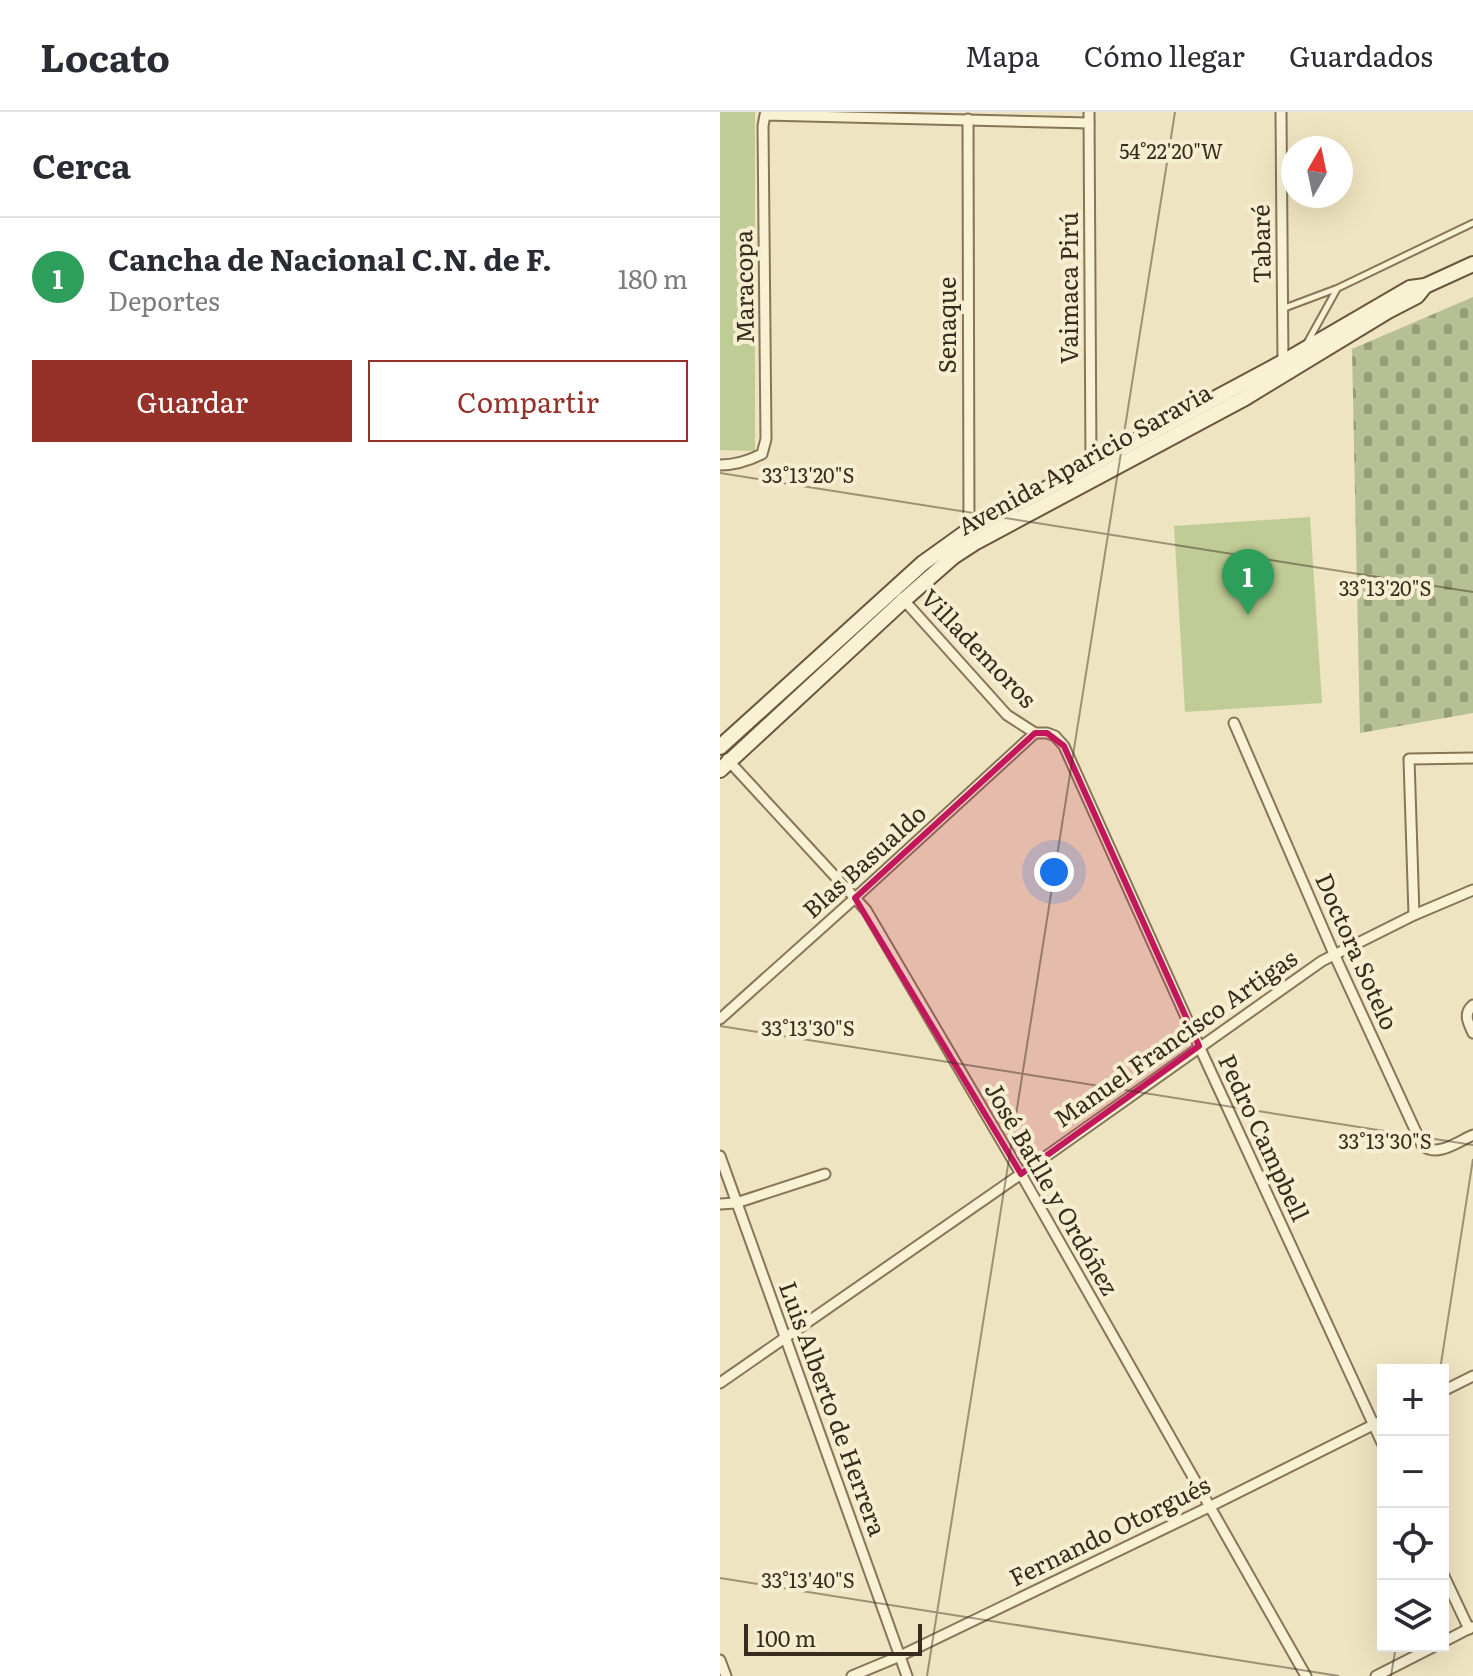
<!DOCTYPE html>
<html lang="es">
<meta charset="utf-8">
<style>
:root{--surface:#fff;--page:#f2f2f3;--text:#2b2b33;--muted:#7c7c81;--line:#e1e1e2;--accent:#963129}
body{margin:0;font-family:Literata,serif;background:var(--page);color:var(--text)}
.controls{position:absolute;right:24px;bottom:24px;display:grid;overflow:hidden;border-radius:0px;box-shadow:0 8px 32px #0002}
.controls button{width:72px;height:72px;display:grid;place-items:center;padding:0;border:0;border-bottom:2px solid var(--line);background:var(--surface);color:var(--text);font:40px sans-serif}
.compass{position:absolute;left:561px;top:24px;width:72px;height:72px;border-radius:50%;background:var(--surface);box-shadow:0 8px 32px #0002;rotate:9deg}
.scale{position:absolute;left:24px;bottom:20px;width:178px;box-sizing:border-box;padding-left:8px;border:4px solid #372c1d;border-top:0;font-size:22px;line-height:28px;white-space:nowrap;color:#372c1d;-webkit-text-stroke:6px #f5eed0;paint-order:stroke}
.you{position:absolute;left:334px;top:760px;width:28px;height:28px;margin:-20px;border:6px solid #fff;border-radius:50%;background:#1a73e8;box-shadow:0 0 0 12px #1a73e833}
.badge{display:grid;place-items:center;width:52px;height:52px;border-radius:50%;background:var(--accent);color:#fff;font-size:26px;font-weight:700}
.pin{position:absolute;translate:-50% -66px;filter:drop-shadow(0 2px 4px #0008)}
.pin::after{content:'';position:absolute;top:42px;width:28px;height:24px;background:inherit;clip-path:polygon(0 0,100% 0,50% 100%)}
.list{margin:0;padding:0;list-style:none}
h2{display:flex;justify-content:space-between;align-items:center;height:104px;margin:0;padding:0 32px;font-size:34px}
h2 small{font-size:26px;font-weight:400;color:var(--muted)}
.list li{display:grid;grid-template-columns:52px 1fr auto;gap:24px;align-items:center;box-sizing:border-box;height:120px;padding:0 32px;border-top:2px solid var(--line)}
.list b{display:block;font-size:30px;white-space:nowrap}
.list p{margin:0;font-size:26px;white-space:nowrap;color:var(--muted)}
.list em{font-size:26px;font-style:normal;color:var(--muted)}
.actions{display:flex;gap:16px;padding:24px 32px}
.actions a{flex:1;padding:18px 0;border:2px solid var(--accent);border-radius:0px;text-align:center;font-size:28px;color:var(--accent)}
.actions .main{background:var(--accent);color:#fff}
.icon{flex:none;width:44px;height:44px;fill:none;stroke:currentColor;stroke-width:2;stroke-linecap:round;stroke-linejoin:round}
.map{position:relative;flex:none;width:753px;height:1564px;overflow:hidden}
header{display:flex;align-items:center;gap:48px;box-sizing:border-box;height:112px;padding:0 40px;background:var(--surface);border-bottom:2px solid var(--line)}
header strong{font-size:38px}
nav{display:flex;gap:44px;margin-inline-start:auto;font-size:28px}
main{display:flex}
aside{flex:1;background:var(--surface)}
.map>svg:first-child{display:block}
.cemetery{fill:url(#cemetery-stones)}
.garden{fill:#c0cc95}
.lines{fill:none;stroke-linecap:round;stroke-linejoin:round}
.lane-casing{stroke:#877558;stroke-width:9}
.street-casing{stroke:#877558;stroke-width:13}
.secondary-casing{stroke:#69563c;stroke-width:18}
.lane{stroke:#f9f1d4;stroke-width:5}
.street{stroke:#f9f1d4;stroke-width:9}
.secondary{stroke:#f9f1d4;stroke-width:14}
.marked{fill:#c2185b;fill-opacity:0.2;stroke:#c2185b;stroke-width:6;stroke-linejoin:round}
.ticks{fill:none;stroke:#372c1d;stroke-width:2;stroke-opacity:0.45}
.labels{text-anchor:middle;stroke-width:8;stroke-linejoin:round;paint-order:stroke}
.street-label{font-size:24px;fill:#372c1d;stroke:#f5eed0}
.ticks-label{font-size:20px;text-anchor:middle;fill:#372c1d;stroke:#f5eed0;stroke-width:8;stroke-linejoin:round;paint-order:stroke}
</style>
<header>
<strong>Locato</strong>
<nav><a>Mapa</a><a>Cómo llegar</a><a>Guardados</a></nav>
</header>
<main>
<aside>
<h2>Cerca<small></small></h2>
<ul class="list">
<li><span class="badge" style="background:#2e9e5b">1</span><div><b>Cancha de Nacional C.N. de F.</b><p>Deportes</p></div><em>180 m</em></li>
</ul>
<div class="actions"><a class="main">Guardar</a><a>Compartir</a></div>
</aside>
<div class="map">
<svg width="753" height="1564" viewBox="0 0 753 1564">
<defs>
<pattern id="cemetery-stones" width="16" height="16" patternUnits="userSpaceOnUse" patternTransform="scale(2)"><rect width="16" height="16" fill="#b7c094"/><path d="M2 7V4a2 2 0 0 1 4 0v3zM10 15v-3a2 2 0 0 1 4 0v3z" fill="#969c78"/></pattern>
</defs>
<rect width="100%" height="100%" fill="#eee4c1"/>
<!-- cemetery -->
<polygon class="cemetery" points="753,185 753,601 640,621 632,237"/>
<!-- garden -->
<g class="garden">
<polygon points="0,0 35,0 35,339 0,338"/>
<polygon points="590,405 602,591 465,600 454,414"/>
</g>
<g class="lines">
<defs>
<g id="lane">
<polyline points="562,197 618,176 753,111"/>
<polyline points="587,231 617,177"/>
</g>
<g id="street">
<polyline points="369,0 371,351"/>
<polyline points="561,0 563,252"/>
<polyline points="248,7 249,418"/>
<path d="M0 353C16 353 28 349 42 342L46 327 43 14 45 3 369 11"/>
<polyline points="182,486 287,603 315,621 327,621 335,624 344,634 479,934 663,1333"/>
<path d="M514 611 614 842 702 1033C717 1046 737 1030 753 1023"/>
<polyline points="7,647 146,798 301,1062 586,1564"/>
<polyline points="694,803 689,647 753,646"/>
<path d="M753 893C743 901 748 911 753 921"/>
<polyline points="0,907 135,786 315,621"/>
<polyline points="0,1044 187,1564"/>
<polyline points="0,1092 16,1091 105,1062"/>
<polyline points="0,1271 301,1062 602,849 694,803 753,778"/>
<polyline points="723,1279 753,1264"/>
<polyline points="723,1462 749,1517"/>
<polyline points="723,1530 752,1515"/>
<polyline points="0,1548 6,1564"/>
<polyline points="132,1564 180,1544 489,1395 663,1308"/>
<polyline points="656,1564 715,1534"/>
</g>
<g id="secondary">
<polyline points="0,635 203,451 249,418 563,250 690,176 705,174 753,152"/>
<polyline points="0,658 184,488 233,445 256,430 525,286 668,199 697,184 705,174"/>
</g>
</defs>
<!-- lane casing -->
<use href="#lane" class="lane-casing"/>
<!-- street casing -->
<use href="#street" class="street-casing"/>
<!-- secondary casing -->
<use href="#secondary" class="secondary-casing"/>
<!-- lane -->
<use href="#lane" class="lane"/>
<!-- street -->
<use href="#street" class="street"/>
<!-- secondary -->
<use href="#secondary" class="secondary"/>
</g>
<!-- marked area -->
<path class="marked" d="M315 621H327L344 634 479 934 301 1062 135 786Z"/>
<!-- ticks -->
<path class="ticks" d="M0 361 753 480M0 914 753 1033M720 1258 753 1047M0 1466 619 1564M207 1564 455 0M671 1564 676 1534"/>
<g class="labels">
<!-- street labels -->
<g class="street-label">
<text transform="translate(542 132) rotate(-91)" y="8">Tabaré</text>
<text transform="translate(25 175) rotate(-91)" y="8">Maracopa</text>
<text transform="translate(350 176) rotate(-90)" y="8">Vaimaca Pirú</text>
<text transform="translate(228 213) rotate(-90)" y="8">Senaque</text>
<text transform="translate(365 348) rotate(-29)" y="8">Avenida Aparicio Saravia</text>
<text transform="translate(258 537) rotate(46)" y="8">Villademoros</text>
<text transform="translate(145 750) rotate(-42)" y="8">Blas Basualdo</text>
<text transform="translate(636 840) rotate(66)" y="8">Doctora Sotelo</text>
<text transform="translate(456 927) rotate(-35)" y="8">Manuel Francisco Artigas</text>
<text transform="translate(543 1026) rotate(65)" y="8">Pedro Campbell</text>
<text transform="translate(331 1077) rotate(60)" y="8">José Batlle y Ordóñez</text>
<text transform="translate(112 1297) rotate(70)" y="8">Luis Alberto de Herrera</text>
<text transform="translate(390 1420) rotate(-26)" y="8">Fernando Otorgués</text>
</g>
</g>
<g class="ticks-label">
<text x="451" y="47">54°22'20"W</text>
<text x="88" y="371">33°13'20"S</text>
<text x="665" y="484">33°13'20"S</text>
<text x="88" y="924">33°13'30"S</text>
<text x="665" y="1037">33°13'30"S</text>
<text x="88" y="1476">33°13'40"S</text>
</g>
</svg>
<div class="controls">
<button>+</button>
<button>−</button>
<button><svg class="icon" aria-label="locate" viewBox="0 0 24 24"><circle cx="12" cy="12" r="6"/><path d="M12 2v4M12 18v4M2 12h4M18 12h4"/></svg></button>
<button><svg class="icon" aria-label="layers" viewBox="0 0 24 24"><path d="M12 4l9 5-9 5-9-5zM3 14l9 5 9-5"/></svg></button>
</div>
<svg class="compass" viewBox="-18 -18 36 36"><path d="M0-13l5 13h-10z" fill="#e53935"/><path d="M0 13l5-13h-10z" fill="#7c7c81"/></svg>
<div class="scale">100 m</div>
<div class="you"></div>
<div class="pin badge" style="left:528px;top:503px;background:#2e9e5b">1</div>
</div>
</main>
